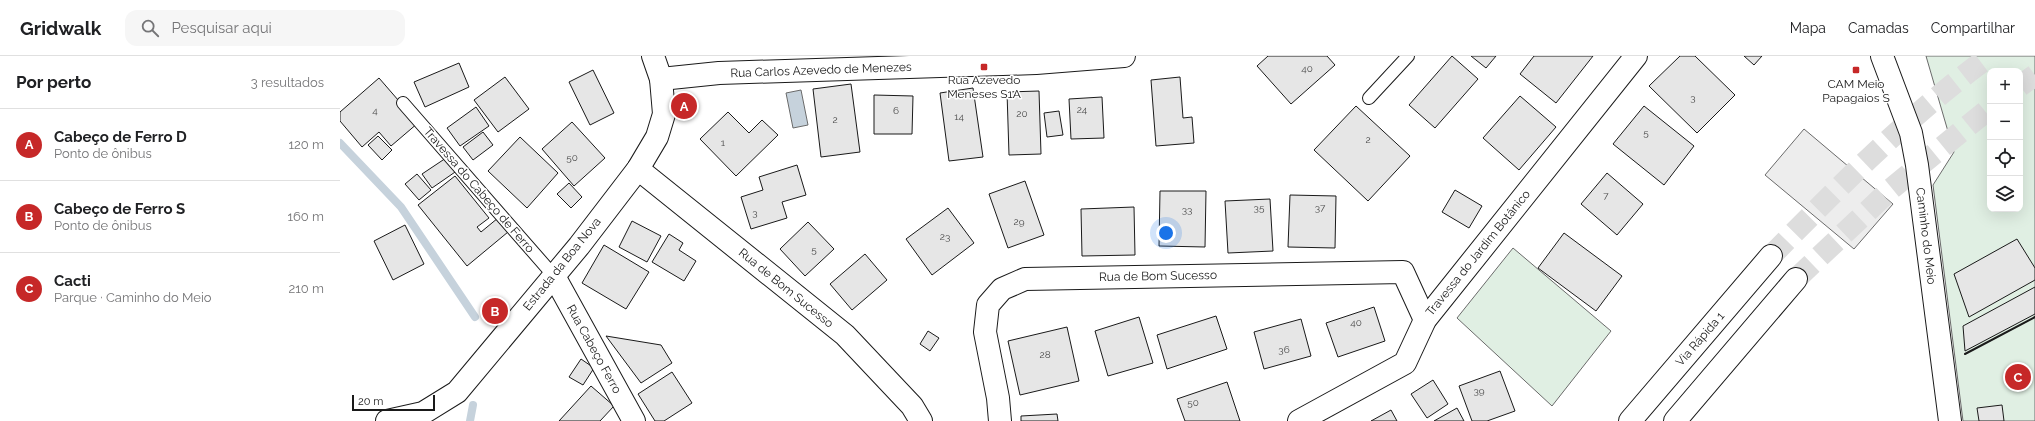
<!DOCTYPE html>
<html lang="pt">
<meta charset="utf-8">
<style>
:root{--surface:#fff;--page:#f6f6f6;--text:#202124;--muted:#757577;--line:#e0e0e0;--accent:#c62828}
body{margin:0;font-family:Raleway,sans-serif;background:var(--page);color:var(--text)}
.controls{position:absolute;right:12px;top:12px;display:grid;overflow:hidden;border-radius:8px;box-shadow:0 4px 16px #0002}
.controls button{width:36px;height:36px;display:grid;place-items:center;padding:0;border:0;border-bottom:1px solid var(--line);background:var(--surface);color:var(--text);font:20px sans-serif}
.scale{position:absolute;left:12px;bottom:10px;width:83px;box-sizing:border-box;padding-left:4px;border:2px solid #1a1a1a;border-top:0;font-size:11px;line-height:14px;white-space:nowrap;color:#1a1a1a;-webkit-text-stroke:3px #fff;paint-order:stroke}
.you{position:absolute;left:826px;top:177px;width:14px;height:14px;margin:-10px;border:3px solid #fff;border-radius:50%;background:#1a73e8;box-shadow:0 0 0 6px #1a73e833}
.badge{display:grid;place-items:center;width:26px;height:26px;border-radius:50%;background:var(--accent);color:#fff;font-size:13px;font-weight:700}
.pin{position:absolute;translate:-50% -50%;border:2px solid #fff;box-shadow:0 1px 4px #0006}
.list{margin:0;padding:0;list-style:none}
h2{display:flex;justify-content:space-between;align-items:center;height:52px;margin:0;padding:0 16px;font-size:17px}
h2 small{font-size:13px;font-weight:400;color:var(--muted)}
.list li{display:grid;grid-template-columns:26px 1fr auto;gap:12px;align-items:center;box-sizing:border-box;height:72px;padding:0 16px;border-top:1px solid var(--line)}
.list b{display:block;font-size:15px;white-space:nowrap}
.list p{margin:0;font-size:13px;white-space:nowrap;color:var(--muted)}
.list em{font-size:13px;font-style:normal;color:var(--muted)}
.icon{flex:none;width:22px;height:22px;fill:none;stroke:currentColor;stroke-width:2;stroke-linecap:round;stroke-linejoin:round}
.map{position:relative;flex:none;width:1695px;height:365px;overflow:hidden}
header{display:flex;align-items:center;gap:24px;box-sizing:border-box;height:56px;padding:0 20px;background:var(--surface);border-bottom:1px solid var(--line)}
header strong{font-size:19px}
nav{display:flex;gap:22px;margin-inline-start:auto;font-size:14px}
.search{width:280px;height:36px;background:var(--page);display:flex;align-items:center;gap:10px;box-sizing:border-box;padding:0 14px;border-radius:12px;color:var(--muted);font-size:15px}
main{display:flex}
aside{flex:1;background:var(--surface)}
.map>svg:first-child{display:block}
.green{fill:#e0efe3;stroke:#6a6a6a;fill-rule:evenodd}
.parking{fill:#ededed;stroke:#6a6a6a}
.water{fill:#c6d2dc;stroke:#6a6a6a}
.lines{fill:none;stroke-linecap:round;stroke-linejoin:round}
.stream{stroke:#c6d2dc;stroke-width:8}
.building{fill:#e6e6e6;stroke:#1a1a1a}
.trunk-tunnel{stroke:#ddd;stroke-width:22;stroke-dasharray:22 11;stroke-linecap:butt}
.service-casing{stroke:#1a1a1a;stroke-width:14}
.minor-casing{stroke:#1a1a1a;stroke-width:24}
.secondary-casing{stroke:#1a1a1a;stroke-width:24}
.trunk-casing{stroke:#1a1a1a;stroke-width:24}
.service{stroke:#fff;stroke-width:12}
.minor{stroke:#fff;stroke-width:22}
.secondary{stroke:#fff;stroke-width:22}
.trunk{stroke:#fff;stroke-width:22}
.wall{stroke:#1a1a1a;stroke-width:2}
.poi-dot{fill:#c62828;stroke:#fff;stroke-width:1.5}
.labels{text-anchor:middle;stroke-width:3;stroke-linejoin:round;paint-order:stroke}
.number-label{font-size:10px;fill:#4d4d4d}
.street-label{font-size:12px;fill:#1a1a1a;stroke:#fff}
.poi-label{font-size:12px;fill:#1a1a1a;stroke:#fff}
</style>
<header>
<strong>Gridwalk</strong>
<div class="search"><svg class="icon" aria-label="search" viewBox="0 0 24 24"><circle cx="10" cy="10" r="6"/><path d="M15 15l6 6"/></svg>Pesquisar aqui</div>
<nav><a>Mapa</a><a>Camadas</a><a>Compartilhar</a></nav>
</header>
<main>
<aside>
<h2>Por perto<small>3 resultados</small></h2>
<ul class="list">
<li><span class="badge">A</span><div><b>Cabeço de Ferro D</b><p>Ponto de ônibus</p></div><em>120 m</em></li>
<li><span class="badge">B</span><div><b>Cabeço de Ferro S</b><p>Ponto de ônibus</p></div><em>160 m</em></li>
<li><span class="badge">C</span><div><b>Cacti</b><p>Parque · Caminho do Meio</p></div><em>210 m</em></li>
</ul>
</aside>
<div class="map">
<svg width="1695" height="365" viewBox="0 0 1695 365">
<rect width="100%" height="100%" fill="#fff"/>
<!-- green -->
<g class="green">
<path d="M1586 0H1695V365H1623L1593 129 1614 96ZM1650 15H1680V153H1650Z"/>
<polygon points="1173,192 1271,275 1212,350 1117,262"/>
</g>
<!-- parking -->
<polygon class="parking" points="1464,73 1553,148 1514,193 1425,119"/>
<!-- water -->
<polygon class="water" points="461,34 468,69 453,72 446,37"/>
<g class="lines">
<!-- stream -->
<g class="stream">
<polyline points="0,87 61,151 135,261"/>
<polyline points="130,365 133,349"/>
</g>
</g>
<!-- building -->
<g class="building">
<polygon points="928,0 987,0 995,9 951,48 917,10"/>
<polygon points="1112,0 1138,23 1095,72 1069,49"/>
<polygon points="1131,0 1156,0 1146,12"/>
<polygon points="1194,0 1253,0 1216,47 1180,18"/>
<polygon points="1340,0 1355,0 1395,39 1357,77 1309,30"/>
<polygon points="1404,0 1422,0 1414,9"/>
<polygon points="119,7 129,31 85,51 74,26"/>
<polygon points="253,14 274,57 250,69 229,26"/>
<polygon points="165,21 189,53 158,76 134,44"/>
<polygon points="840,21 843,62 852,61 854,87 816,90 811,24"/>
<polygon points="39,22 78,67 51,90 39,76 22,91 0,65 0,56"/>
<polygon points="511,28 520,96 481,101 473,33"/>
<polygon points="633,32 643,101 609,105 600,37"/>
<polygon points="699,35 701,98 669,99 667,36"/>
<polygon points="534,39 573,40 572,78 534,78"/>
<polygon points="1180,40 1216,71 1179,114 1143,82"/>
<polygon points="762,41 764,82 731,83 729,43"/>
<polygon points="1016,50 1070,100 1028,145 974,94"/>
<polygon points="1304,50 1354,90 1324,129 1273,88"/>
<polygon points="136,51 149,70 120,90 107,72"/>
<polygon points="719,55 723,79 707,81 704,57"/>
<polygon points="388,56 409,77 422,64 438,79 396,120 360,83"/>
<polygon points="232,66 265,102 234,130 202,93"/>
<polygon points="143,76 153,89 133,104 123,91"/>
<polygon points="38,80 52,94 42,104 28,89"/>
<polygon points="180,81 218,117 187,152 148,115"/>
<polygon points="109,100 118,114 92,132 82,118"/>
<polygon points="457,109 466,139 442,146 447,162 411,173 401,141 423,134 419,121"/>
<polygon points="1267,117 1303,148 1277,179 1241,148"/>
<polygon points="77,118 91,134 79,144 65,128"/>
<polygon points="115,120 149,162 137,171 141,176 158,162 168,176 127,210 78,149"/>
<polygon points="685,125 704,179 668,192 649,138"/>
<polygon points="229,127 242,141 231,152 217,138"/>
<polygon points="1115,134 1142,150 1129,172 1102,156"/>
<polygon points="820,135 866,135 865,191 819,190"/>
<polygon points="950,139 996,140 995,192 948,191"/>
<polygon points="930,143 933,195 888,197 885,145"/>
<polygon points="794,151 795,199 742,200 741,153"/>
<polygon points="608,152 634,187 592,219 566,183"/>
<polygon points="292,165 321,180 307,206 279,191"/>
<polygon points="468,166 494,193 465,220 440,193"/>
<polygon points="65,169 84,208 53,224 34,185"/>
<polygon points="1224,177 1282,220 1256,255 1198,212"/>
<polygon points="329,178 343,187 339,194 356,205 344,225 312,206"/>
<polygon points="1677,183 1695,212 1695,224 1629,261 1614,218"/>
<polygon points="264,189 309,216 286,253 242,227"/>
<polygon points="525,198 547,224 512,254 490,228"/>
<polygon points="1695,231 1695,258 1625,295 1623,270"/>
<polygon points="1034,251 1045,285 998,301 986,267"/>
<polygon points="876,260 887,293 827,313 817,279"/>
<polygon points="799,261 813,307 768,320 755,275"/>
<polygon points="961,263 971,300 924,313 914,276"/>
<polygon points="727,271 739,325 680,339 668,285"/>
<polygon points="588,275 599,282 590,295 580,288"/>
<polygon points="266,280 321,289 332,307 301,327"/>
<polygon points="241,303 254,312 243,329 229,321"/>
<polygon points="1160,315 1175,355 1147,365 1132,365 1119,330"/>
<polygon points="332,316 352,347 324,365 315,365 298,338"/>
<polygon points="1093,324 1108,348 1087,362 1071,338"/>
<polygon points="887,326 900,365 845,365 837,343"/>
<polygon points="251,330 274,350 260,365 219,365"/>
<polygon points="1662,349 1664,365 1639,365 1637,352"/>
<polygon points="1117,352 1124,365 1094,365"/>
<polygon points="1051,354 1057,365 1031,365"/>
<polygon points="717,358 718,365 681,365 681,360"/>
</g>
<g class="lines">
<!-- trunk-tunnel -->
<g class="trunk-tunnel">
<polyline points="1680,30 1695,19"/>
<path d="M1431 200C1500 130 1570 58 1650 0"/>
<polyline points="1456,223 1551,133 1650,52"/>
</g>
<defs>
<g id="service">
<polyline points="1029,42 1068,0"/>
<polyline points="63,47 214,220"/>
</g>
<g id="minor">
<polyline points="1542,0 1571,77 1577,109 1610,365"/>
<polyline points="321,23 379,17 696,7 784,0"/>
<polyline points="298,113 505,279 572,350 581,365"/>
<polyline points="214,220 294,365"/>
<polyline points="660,365 658,342 645,276 648,249 662,233 685,223 1063,216 1085,264"/>
<polyline points="959,365 1065,307 1085,264 1296,0"/>
</g>
<polyline id="secondary" points="47,365 83,357 117,336 239,190 298,113 317,81 324,58 321,23 313,0"/>
<g id="trunk">
<polyline points="1290,365 1431,200"/>
<polyline points="1335,365 1456,223"/>
</g>
</defs>
<!-- service casing -->
<use href="#service" class="service-casing"/>
<!-- minor casing -->
<use href="#minor" class="minor-casing"/>
<!-- secondary casing -->
<use href="#secondary" class="secondary-casing"/>
<!-- trunk casing -->
<use href="#trunk" class="trunk-casing"/>
<!-- service -->
<use href="#service" class="service"/>
<!-- minor -->
<use href="#minor" class="minor"/>
<!-- secondary -->
<use href="#secondary" class="secondary"/>
<!-- trunk -->
<use href="#trunk" class="trunk"/>
<!-- wall -->
<polyline class="wall" points="1625,298 1695,261"/>
</g>
<!-- markers -->
<g class="poi-dot">
<rect x="640" y="7" width="8" height="8" rx="2"/>
<rect x="1512" y="10" width="8" height="8" rx="2"/>
</g>
<g class="labels">
<!-- number labels -->
<g class="number-label">
<text x="967" y="16">40</text>
<text x="1353" y="45">3</text>
<text x="742" y="57">24</text>
<text x="35" y="58">4</text>
<text x="556" y="58">6</text>
<text x="682" y="61">20</text>
<text x="619" y="64">14</text>
<text x="495" y="67">2</text>
<text x="1306" y="80">5</text>
<text x="1028" y="87">2</text>
<text x="383" y="90">1</text>
<text x="232" y="105">50</text>
<text x="1266" y="143">7</text>
<text x="919" y="155">35</text>
<text x="980" y="155">37</text>
<text x="847" y="157">33</text>
<text x="415" y="160">3</text>
<text x="679" y="169">29</text>
<text x="605" y="184">23</text>
<text x="474" y="197">5</text>
<text x="1016" y="270">40</text>
<text x="944" y="297">36</text>
<text x="705" y="302">28</text>
<text x="1139" y="338">39</text>
<text x="853" y="350">50</text>
</g>
<!-- street labels -->
<g class="street-label">
<text transform="translate(481 14) rotate(-2)" y="4">Rua Carlos Azevedo de Menezes</text>
<text transform="translate(139 134) rotate(49)" y="4">Travessa do Cabeço de Ferro</text>
<text transform="translate(1586 180) rotate(83)" y="4">Caminho do Meio</text>
<text transform="translate(1138 197) rotate(-51)" y="4">Travessa do Jardim Botânico</text>
<text transform="translate(222 208) rotate(-51)" y="4">Estrada da Boa Nova</text>
<text transform="translate(818 220) rotate(-1)" y="4">Rua de Bom Sucesso</text>
<text transform="translate(446 232) rotate(39)" y="4">Rua de Bom Sucesso</text>
<text transform="translate(1360 283) rotate(-49)" y="4">Via Rápida 1</text>
<text transform="translate(254 293) rotate(61)" y="4">Rua Cabeço Ferro</text>
</g>
<!-- poi labels -->
<g class="poi-label">
<text x="644" y="28">Rua Azevedo<tspan x="644" dy="14">Meneses S1A</tspan></text>
<text x="1516" y="32">CAM Meio<tspan x="1516" dy="14">Papagaios S</tspan></text>
</g>
</g>
</svg>
<div class="controls">
<button>+</button>
<button>−</button>
<button><svg class="icon" aria-label="locate" viewBox="0 0 24 24"><circle cx="12" cy="12" r="6"/><path d="M12 2v4M12 18v4M2 12h4M18 12h4"/></svg></button>
<button><svg class="icon" aria-label="layers" viewBox="0 0 24 24"><path d="M12 4l9 5-9 5-9-5zM3 14l9 5 9-5"/></svg></button>
</div>
<div class="scale">20 m</div>
<div class="you"></div>
<div class="pin badge" style="left:344px;top:50px">A</div>
<div class="pin badge" style="left:155px;top:255px">B</div>
<div class="pin badge" style="left:1678px;top:321px">C</div>
</div>
</main>
